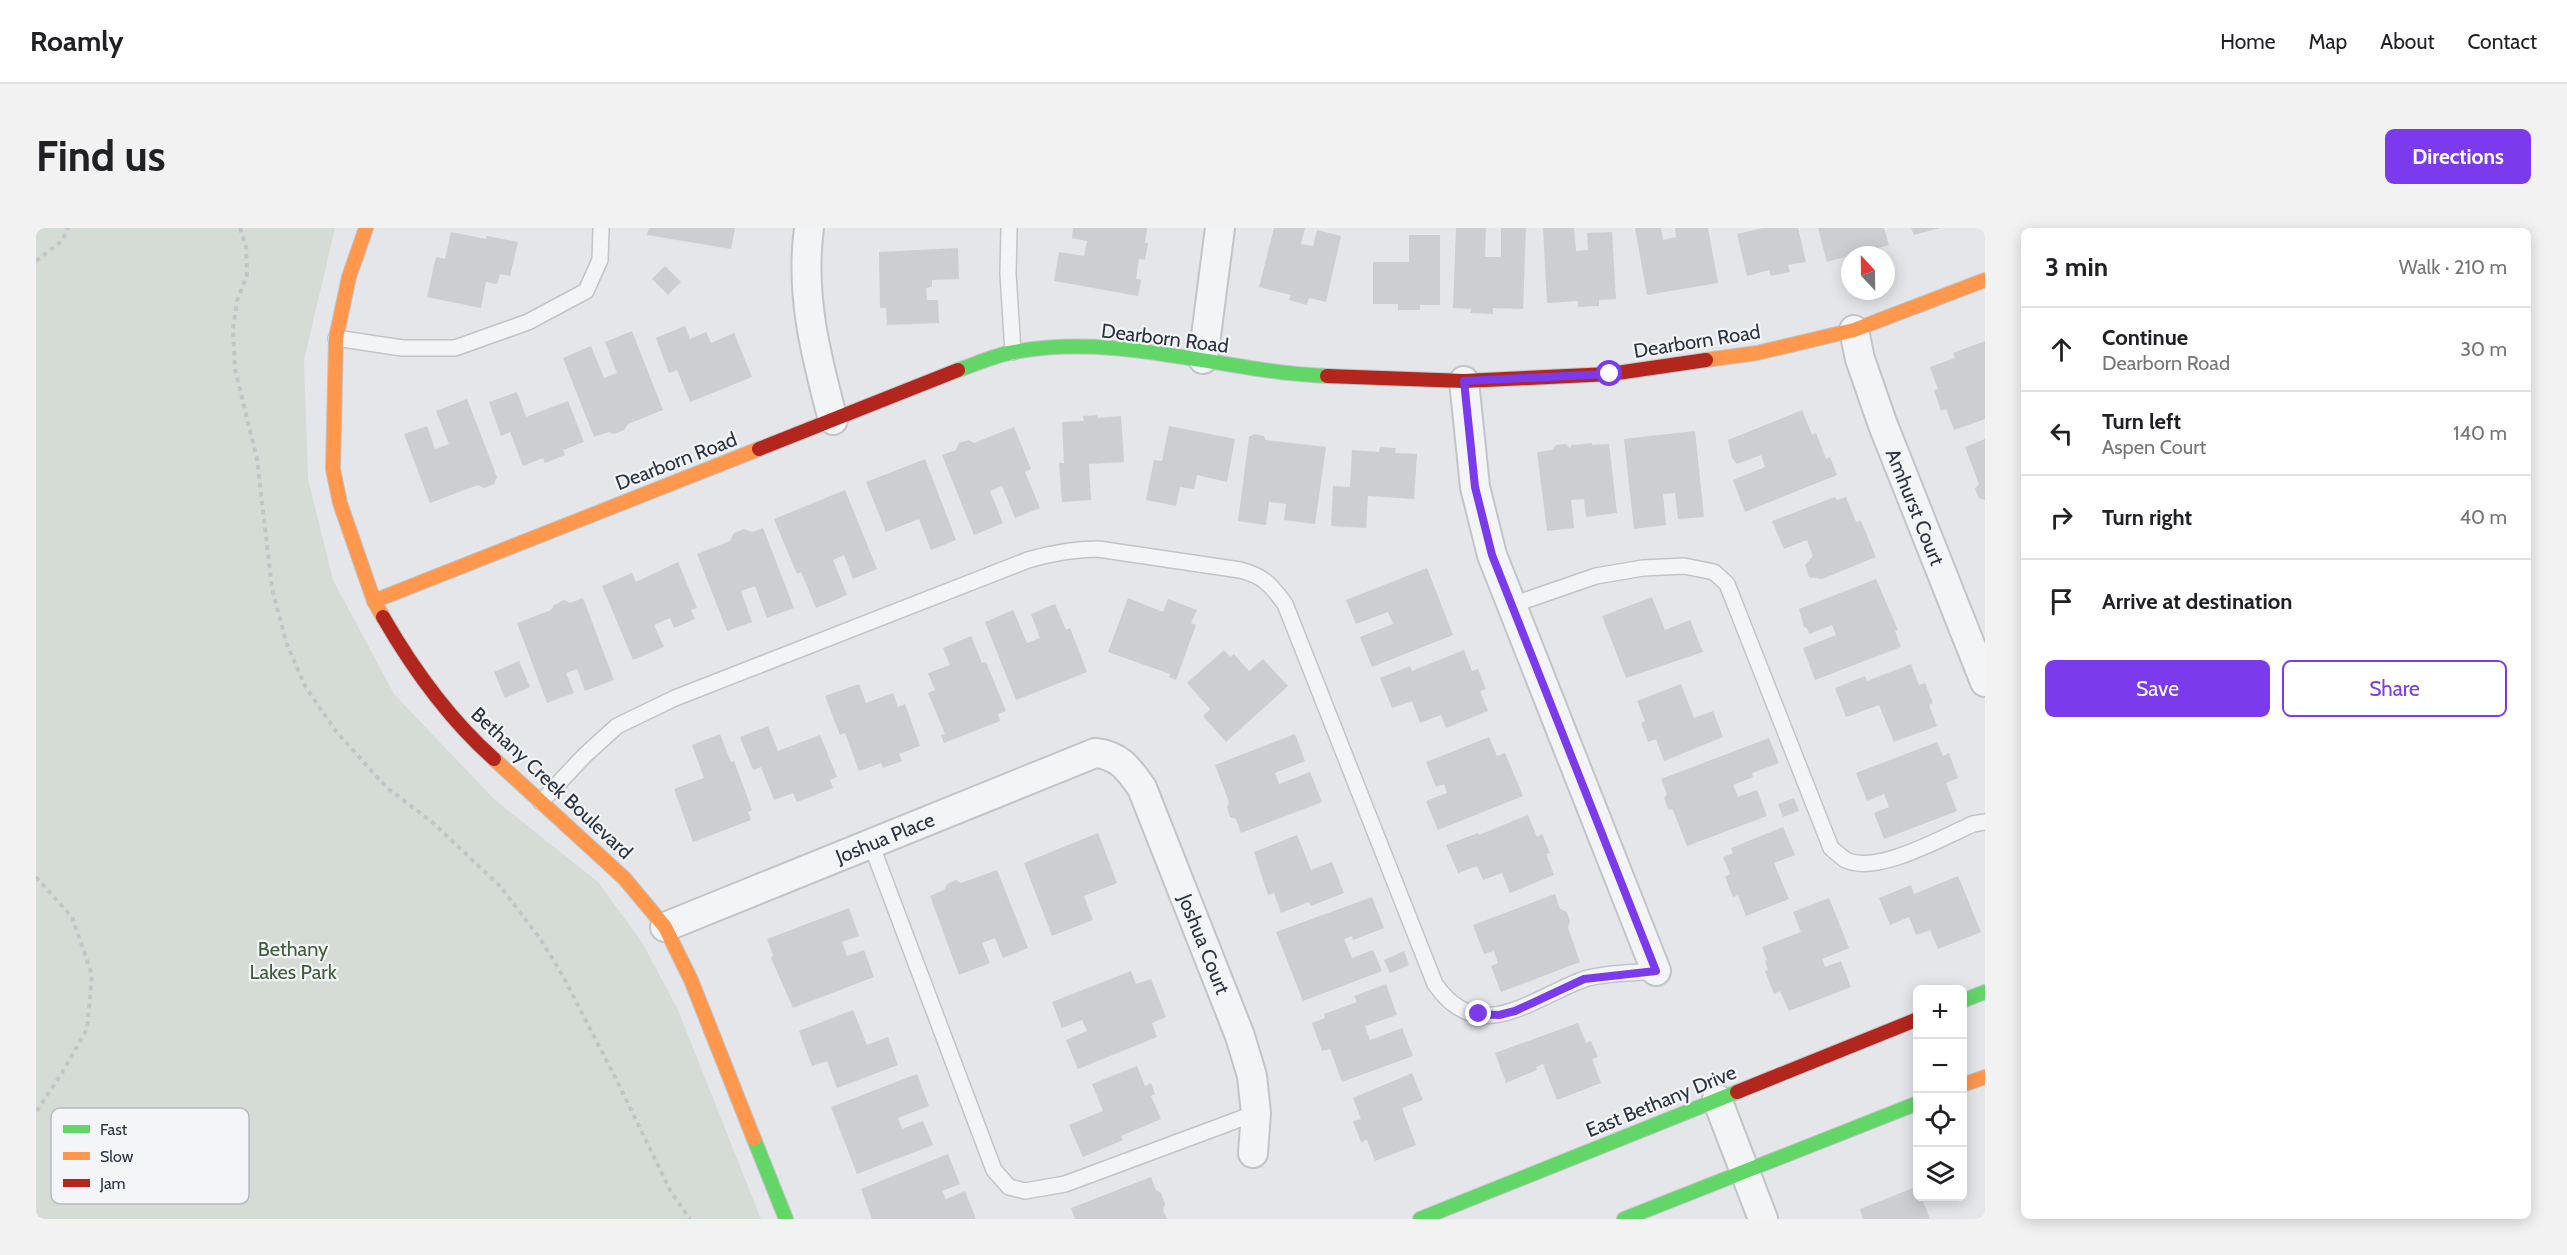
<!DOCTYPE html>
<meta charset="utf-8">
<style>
:root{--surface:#fff;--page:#f2f2f2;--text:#202124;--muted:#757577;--line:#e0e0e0;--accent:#7c3aed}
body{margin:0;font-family:Cabin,sans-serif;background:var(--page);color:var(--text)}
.controls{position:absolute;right:18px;bottom:18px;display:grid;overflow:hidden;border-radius:9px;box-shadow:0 3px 15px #0003}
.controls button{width:54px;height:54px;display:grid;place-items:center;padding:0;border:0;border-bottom:2px solid var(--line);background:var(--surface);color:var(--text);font:30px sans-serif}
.compass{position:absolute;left:1805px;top:18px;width:54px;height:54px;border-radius:50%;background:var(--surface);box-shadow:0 3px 15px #0003;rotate:338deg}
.stop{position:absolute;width:18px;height:18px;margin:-14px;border:4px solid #7c3aed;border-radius:50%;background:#fff}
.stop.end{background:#7c3aed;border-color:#fff;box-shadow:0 2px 6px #0008}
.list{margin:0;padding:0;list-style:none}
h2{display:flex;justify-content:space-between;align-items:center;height:78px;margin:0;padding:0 24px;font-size:26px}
h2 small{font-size:20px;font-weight:400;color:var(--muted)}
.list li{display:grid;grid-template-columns:39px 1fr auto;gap:18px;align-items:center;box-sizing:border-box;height:84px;padding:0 24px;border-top:2px solid var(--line)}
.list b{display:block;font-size:22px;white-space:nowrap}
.list p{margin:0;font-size:20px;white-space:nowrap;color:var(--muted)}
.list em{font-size:20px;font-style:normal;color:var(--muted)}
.actions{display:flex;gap:12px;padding:18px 24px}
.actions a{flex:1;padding:14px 0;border:2px solid var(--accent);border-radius:9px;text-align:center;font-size:21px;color:var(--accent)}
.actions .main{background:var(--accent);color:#fff}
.icon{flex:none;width:33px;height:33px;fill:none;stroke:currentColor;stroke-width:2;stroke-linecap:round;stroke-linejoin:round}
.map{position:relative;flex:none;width:1949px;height:991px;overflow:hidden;border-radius:9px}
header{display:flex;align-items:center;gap:36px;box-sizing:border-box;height:84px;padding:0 30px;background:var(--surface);border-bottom:2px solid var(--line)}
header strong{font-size:28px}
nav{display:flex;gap:33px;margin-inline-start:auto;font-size:21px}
.intro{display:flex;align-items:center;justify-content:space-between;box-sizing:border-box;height:144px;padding:0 36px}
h1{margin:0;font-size:42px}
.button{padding:15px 27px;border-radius:9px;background:var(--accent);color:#fff;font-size:21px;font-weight:700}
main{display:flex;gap:36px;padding:0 36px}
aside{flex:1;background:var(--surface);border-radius:9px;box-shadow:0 3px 15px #0003}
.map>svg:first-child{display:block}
.green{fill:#d5dcd5}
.building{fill:#ccced1}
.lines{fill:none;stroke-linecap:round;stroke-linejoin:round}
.lane-casing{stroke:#c2c4c7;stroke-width:18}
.street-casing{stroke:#c2c4c7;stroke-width:32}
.fast-casing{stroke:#c2c4c7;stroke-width:16}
.slow-casing{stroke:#c2c4c7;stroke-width:16}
.jam-casing{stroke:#c2c4c7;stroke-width:16}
.path{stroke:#c3c4c9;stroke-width:4;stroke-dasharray:4.5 4.5;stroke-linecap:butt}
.lane{stroke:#f3f4f6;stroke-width:15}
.street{stroke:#f3f4f6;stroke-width:28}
.fast{stroke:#63d668;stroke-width:14}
.slow{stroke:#ff974d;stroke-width:14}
.jam{stroke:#b3261e;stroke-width:14}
.route{stroke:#7c3aed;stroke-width:8}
.labels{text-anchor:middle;stroke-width:4.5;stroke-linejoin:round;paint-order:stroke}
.street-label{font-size:20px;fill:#2b3342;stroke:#f3f5f8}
.park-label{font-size:20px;fill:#405d39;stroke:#f3f5f8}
.key{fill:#f3f5f8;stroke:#b7bbc1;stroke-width:1.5}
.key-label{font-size:16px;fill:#2b3342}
</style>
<header>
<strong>Roamly</strong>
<nav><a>Home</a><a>Map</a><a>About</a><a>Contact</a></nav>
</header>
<div class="intro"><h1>Find us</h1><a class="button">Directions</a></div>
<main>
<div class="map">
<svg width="1949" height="991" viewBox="0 0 1949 991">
<rect width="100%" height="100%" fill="#e4e6e9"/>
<!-- green -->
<polygon class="green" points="0,0 299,0 268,132 272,251 297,352 358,466 458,571 562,654 606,714 642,782 725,991 0,991"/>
<!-- building -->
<g class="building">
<polygon points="613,0 699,0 695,21 611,7"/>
<polygon points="1037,0 1111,0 1109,15 1112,15 1109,32 1103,31 1100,51 1105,52 1102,68 1018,53 1023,24 1048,28 1051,13 1036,10"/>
<polygon points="1238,0 1269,0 1265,16 1277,18 1281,2 1305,8 1290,74 1273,70 1271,77 1253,72 1255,67 1223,59"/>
<polygon points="1420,0 1450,0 1449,29 1465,29 1465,0 1490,0 1487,81 1457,80 1457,86 1434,85 1435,81 1417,80"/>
<polygon points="1507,0 1538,0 1540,23 1552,22 1551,5 1576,4 1580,71 1563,72 1563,78 1542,79 1542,73 1511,75"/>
<polygon points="1599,0 1625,0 1627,12 1640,9 1639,0 1672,0 1682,55 1611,67"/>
<polygon points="1727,0 1762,0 1770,34 1752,37 1754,44 1735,48 1733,42 1711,48 1701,6"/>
<polygon points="1782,0 1848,0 1853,17 1791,34"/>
<polygon points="1875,0 1904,0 1878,7"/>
<polygon points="415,4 450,11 451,8 482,14 474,48 464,46 461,56 450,54 445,80 391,69 400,29 409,31"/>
<polygon points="1373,7 1404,7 1404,77 1384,77 1384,82 1362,82 1362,76 1337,76 1337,34 1373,34"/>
<polygon points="922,20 923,51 896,52 896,59 890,60 891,72 902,72 903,95 851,97 850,80 844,80 843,24"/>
<polygon points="629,38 645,54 632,67 616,51"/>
<polygon points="649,98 654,111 670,104 675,115 698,105 716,149 654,174 641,142 633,145 620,110"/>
<polygon points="596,103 627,182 592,196 588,202 578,206 573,204 558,209 527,130 555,118 568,150 581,145 569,114"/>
<polygon points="1949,113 1949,191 1918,202 1910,181 1905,183 1898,162 1902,161 1894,139 1919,130 1917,125"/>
<polygon points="481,164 490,189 532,173 548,214 527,222 529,227 509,235 507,230 487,238 474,204 465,208 453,174"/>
<polygon points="431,171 461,249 458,256 448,260 442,257 394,275 368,206 391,198 399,221 413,216 400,183"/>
<polygon points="1766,182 1776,207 1780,205 1790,231 1794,229 1801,247 1709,284 1697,252 1729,239 1725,227 1701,236 1696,230 1692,212"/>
<polygon points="1061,187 1062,190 1085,188 1088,234 1053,236 1055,272 1026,274 1023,235 1028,235 1026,194 1048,193 1047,188"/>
<polygon points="1133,198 1199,211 1191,254 1161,247 1158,261 1144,259 1140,278 1110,272 1118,232 1126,233"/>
<polygon points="978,199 995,241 989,244 1004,280 979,290 966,258 954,263 967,295 938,307 906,227 920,222 923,215 933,212 938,215"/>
<polygon points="1659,203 1668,289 1642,291 1639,265 1627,266 1630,297 1598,301 1588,211"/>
<polygon points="1218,206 1228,208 1230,212 1290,219 1279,296 1248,292 1250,276 1233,274 1230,297 1202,293 1213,209"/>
<polygon points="1949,211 1949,272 1943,270 1939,261 1943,256 1929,219"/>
<polygon points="1556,215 1556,217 1573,216 1581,285 1550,289 1548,271 1535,272 1538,300 1511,303 1501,224 1516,222 1520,217 1530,216 1534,220 1536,217"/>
<polygon points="1344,219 1360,220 1359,225 1381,226 1378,271 1332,268 1330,300 1295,298 1297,258 1314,259 1316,222 1343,224"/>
<polygon points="889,231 920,312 895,322 883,291 850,304 830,254"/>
<polygon points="809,262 841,341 817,351 808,327 797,332 811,367 780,380 765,344 761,346 738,291"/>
<polygon points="1799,269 1801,272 1810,269 1820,294 1825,293 1840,329 1786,351 1773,349 1769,337 1777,328 1771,312 1748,321 1736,293"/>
<polygon points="727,300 758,380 731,390 719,358 705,363 716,394 691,403 661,326 694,313 698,305 708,301 716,304"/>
<polygon points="642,334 661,380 655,382 659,391 638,400 634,390 618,397 628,419 597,432 566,358 596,345 600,354"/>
<polygon points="1391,340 1417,407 1336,439 1324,409 1357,396 1352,384 1320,396 1310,372"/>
<polygon points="1840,351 1862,402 1859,403 1865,419 1779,452 1767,420 1800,407 1796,397 1773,406 1771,400 1768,399 1763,381"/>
<polygon points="1616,369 1629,402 1654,392 1667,424 1590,450 1566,388"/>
<polygon points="547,370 578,452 549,463 541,441 530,445 538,465 511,475 481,395 515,382 518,377 528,372 534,375"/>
<polygon points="1092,370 1127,384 1132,371 1161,382 1155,395 1160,397 1140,452 1133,449 1134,446 1072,424"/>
<polygon points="1019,376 1030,402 1034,400 1051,444 980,472 949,394 977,382 991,415 1004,410 995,386"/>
<polygon points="935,408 946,435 950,434 970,483 962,486 964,493 908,515 905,507 909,506 892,465 899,462 892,445 914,437 907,420"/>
<polygon points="1188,422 1194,429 1198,426 1213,443 1227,431 1252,458 1190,514 1167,488 1174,481 1151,455"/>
<polygon points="1428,422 1436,443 1442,441 1450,461 1444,463 1452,483 1410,500 1405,487 1384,495 1376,473 1356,480 1344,450 1374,438 1376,443"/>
<polygon points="483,433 494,459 469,470 458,444"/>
<polygon points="1875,436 1883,457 1889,455 1897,475 1893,477 1901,498 1858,514 1843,477 1810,489 1799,460 1829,448 1831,453"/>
<polygon points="823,456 830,475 857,465 862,479 869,476 884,518 863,526 866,533 847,540 845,535 823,543 809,505 804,507 789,468"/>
<polygon points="1645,456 1658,490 1677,483 1687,509 1628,533 1620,511 1612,514 1605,495 1609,493 1601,473"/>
<polygon points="732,498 742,523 784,507 801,549 794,552 797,560 761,574 757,565 738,572 725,539 717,542 704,509"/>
<polygon points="684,506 695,534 698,533 716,582 712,584 715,592 657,614 638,561 668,550 656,517"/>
<polygon points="1259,506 1269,533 1239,545 1243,556 1274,544 1286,574 1205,605 1200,591 1194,589 1191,579 1193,574 1179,537"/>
<polygon points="1453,509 1461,528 1469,525 1487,568 1402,602 1390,573 1411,565 1408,556 1400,559 1390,534"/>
<polygon points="1733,510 1743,535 1716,545 1717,549 1697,557 1702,569 1721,562 1731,588 1651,618 1637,582 1632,581 1628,570 1631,566 1625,551"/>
<polygon points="1901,514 1907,528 1913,525 1922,550 1910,555 1921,583 1848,611 1838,585 1853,579 1848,566 1831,573 1820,545"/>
<polygon points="1758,570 1763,583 1747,589 1742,576"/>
<polygon points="1492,587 1501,609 1506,606 1514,625 1510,626 1518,647 1474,665 1466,645 1447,652 1441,638 1422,645 1410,617 1442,605 1443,607"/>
<polygon points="1747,599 1759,627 1738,635 1753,671 1710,688 1702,667 1697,669 1689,649 1694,646 1687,629 1697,625 1695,620"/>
<polygon points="1062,605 1081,655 1048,668 1057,692 1016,708 988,635"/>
<polygon points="1261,607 1275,642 1296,634 1308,665 1275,678 1273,674 1245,685 1238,665 1232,667 1218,624"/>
<polygon points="961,642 992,720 967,730 959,710 946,715 954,735 923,747 894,668 908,662 911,656 920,652 925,655"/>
<polygon points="1922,648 1945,704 1902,721 1894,702 1880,707 1873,689 1854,697 1843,670 1875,657 1878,666"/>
<polygon points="1519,666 1524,681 1531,684 1534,693 1532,700 1544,734 1465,764 1455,738 1462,735 1458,723 1448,726 1437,697"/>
<polygon points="1336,669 1348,700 1317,712 1316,708 1308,711 1316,730 1337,722 1346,743 1267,773 1240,704"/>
<polygon points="1793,670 1813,720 1786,731 1789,739 1805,733 1815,759 1753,783 1744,763 1738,766 1729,743 1732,742 1729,733 1731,732 1726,719 1765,704 1757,684"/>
<polygon points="813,680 823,708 806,714 811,728 828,722 838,749 757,780 735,730 737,727 731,711"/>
<polygon points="1368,723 1373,737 1354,745 1348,732"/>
<polygon points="1095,743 1100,756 1115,751 1130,789 1116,795 1121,809 1042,841 1030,812 1051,803 1046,792 1026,800 1016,774"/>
<polygon points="1350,756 1361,787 1329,798 1334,812 1366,800 1377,828 1306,854 1294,821 1286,823 1276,795 1289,790 1288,786 1321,774 1318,768"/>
<polygon points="817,782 831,817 852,809 862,837 801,860 791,833 776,838 763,803"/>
<polygon points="1542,795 1550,815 1555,813 1562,829 1556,831 1565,855 1521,872 1507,836 1500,839 1501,842 1470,855 1459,825"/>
<polygon points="1101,838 1109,858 1115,855 1119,866 1115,868 1125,891 1085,908 1087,912 1047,929 1033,897 1067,883 1056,856"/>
<polygon points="1376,845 1387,872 1366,880 1380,917 1339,933 1331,912 1325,914 1317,893 1325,891 1317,870"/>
<polygon points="881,846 893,878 862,890 866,901 887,893 897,917 821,946 795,879"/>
<polygon points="912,926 924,956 906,963 910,971 929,963 940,991 836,991 825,961"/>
<polygon points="1115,949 1120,962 1125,965 1129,976 1127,982 1131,991 1039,991 1035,980"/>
<polygon points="1882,958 1882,968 1885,968 1894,991 1827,991 1824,981"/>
</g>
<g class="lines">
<defs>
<g id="lane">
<polyline points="973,0 972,46 977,124"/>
<polyline points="300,110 366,120 419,120 492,94 550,63 564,32 565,0"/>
<path d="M1476 377 1560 348 1607 340 1648 338 1678 344 1691 356 1795 620C1800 624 1805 629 1810 632 1841 647 1907 609 1937 596L1949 594"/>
<path d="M505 574 548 528 581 498 639 470 992 332C1016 325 1038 321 1062 321L1204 342C1228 348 1235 357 1249 376L1399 756C1442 819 1495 771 1546 752 1563 745 1600 745 1620 743"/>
<polyline points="835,616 958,942 973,959 989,963 1029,956 1220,885"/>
</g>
<g id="street">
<path d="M773 0C764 67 780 128 797 192"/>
<polyline points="1818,102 1824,131 1847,197 1949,454"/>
<polyline points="1167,131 1184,0"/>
<polyline points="1428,153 1439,259 1456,327 1620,743"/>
<path d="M629 699 1059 525C1083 527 1093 541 1106 560L1204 808 1216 848 1220 885 1217 925"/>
<polyline points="1681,871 1727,991"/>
</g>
<g id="fast">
<path d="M922 142C940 136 959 127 978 124 1083 104 1187 144 1291 148"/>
<polyline points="1926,773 1949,764"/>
<polyline points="718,911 750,991"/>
<polyline points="1384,991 1701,864"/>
<polyline points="1588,991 1882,875"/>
</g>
<g id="slow">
<polyline points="330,0 313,49 300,110 297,241 304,275 338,373 347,389"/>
<polyline points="1670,132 1721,125 1818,102 1949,52"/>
<polyline points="338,373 723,221"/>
<polyline points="458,531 588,650 629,699 655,752 718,911"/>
<polyline points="1926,857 1949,849"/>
</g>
<g id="jam">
<polyline points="1291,148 1428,153 1574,146 1670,132"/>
<polyline points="723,221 922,142"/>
<path d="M347 389C377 441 413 491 458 531"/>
<polyline points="1701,864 1882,791"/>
</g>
</defs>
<!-- lane casing -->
<use href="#lane" class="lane-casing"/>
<!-- street casing -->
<use href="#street" class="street-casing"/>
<!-- fast casing -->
<use href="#fast" class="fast-casing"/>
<!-- slow casing -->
<use href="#slow" class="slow-casing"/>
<!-- jam casing -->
<use href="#jam" class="jam-casing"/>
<!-- path -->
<g class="path">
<polyline points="204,0 210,18 211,47 201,73 197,101 199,141 221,231 236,360 250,414 269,458 299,502 350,559 396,594 463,657 503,709 527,748 582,855 635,964 654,991"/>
<polyline points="0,33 26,13 32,0"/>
<polyline points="0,649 36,689 56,747 51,801 26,845 0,884"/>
</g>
<!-- lane -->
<use href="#lane" class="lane"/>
<!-- street -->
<use href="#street" class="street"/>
<!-- fast -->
<use href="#fast" class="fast"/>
<!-- slow -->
<use href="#slow" class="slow"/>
<!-- jam -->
<use href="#jam" class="jam"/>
</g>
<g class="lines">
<!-- route -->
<polyline class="route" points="1443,786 1463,787 1479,783 1548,751 1620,743 1456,327 1439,259 1428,153 1574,146"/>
</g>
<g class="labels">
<!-- street labels -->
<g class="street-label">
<text transform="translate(1129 110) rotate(7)" y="7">Dearborn Road</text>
<text transform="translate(1661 113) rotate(-9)" y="7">Dearborn Road</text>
<text transform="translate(640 233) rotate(-21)" y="7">Dearborn Road</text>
<text transform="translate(1879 279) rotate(68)" y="7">Amhurst Court</text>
<text transform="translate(516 555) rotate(43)" y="7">Bethany Creek Boulevard</text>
<text transform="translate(849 610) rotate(-22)" y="7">Joshua Place</text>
<text transform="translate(1168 716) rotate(68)" y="7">Joshua Court</text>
<text transform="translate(1625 873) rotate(-22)" y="7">East Bethany Drive</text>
</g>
<!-- park labels -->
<g class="park-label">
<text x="257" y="728">Bethany<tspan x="257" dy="23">Lakes Park</tspan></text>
</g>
</g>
<!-- legend -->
<rect x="15" y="880" width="198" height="96" rx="9" class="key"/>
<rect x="27" y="897" width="27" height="8" fill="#63d668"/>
<rect x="27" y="924" width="27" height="8" fill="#ff974d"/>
<rect x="27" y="951" width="27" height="8" fill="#b3261e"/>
<g class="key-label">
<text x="64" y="907">Fast</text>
<text x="64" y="934">Slow</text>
<text x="64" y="961">Jam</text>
</g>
</svg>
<div class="controls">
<button>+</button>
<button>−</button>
<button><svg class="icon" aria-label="locate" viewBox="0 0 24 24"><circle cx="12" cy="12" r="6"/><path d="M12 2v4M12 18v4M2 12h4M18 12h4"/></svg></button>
<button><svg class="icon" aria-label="layers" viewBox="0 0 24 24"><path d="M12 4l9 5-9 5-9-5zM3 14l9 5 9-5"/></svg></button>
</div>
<svg class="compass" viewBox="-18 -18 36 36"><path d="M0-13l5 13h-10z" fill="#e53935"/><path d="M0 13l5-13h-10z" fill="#757577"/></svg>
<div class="stop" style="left:1574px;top:146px"></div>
<div class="stop end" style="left:1443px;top:786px"></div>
</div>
<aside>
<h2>3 min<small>Walk · 210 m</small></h2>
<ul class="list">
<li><svg class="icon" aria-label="ahead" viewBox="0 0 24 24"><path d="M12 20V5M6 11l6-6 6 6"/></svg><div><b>Continue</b><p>Dearborn Road</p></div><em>30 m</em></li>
<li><svg class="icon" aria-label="left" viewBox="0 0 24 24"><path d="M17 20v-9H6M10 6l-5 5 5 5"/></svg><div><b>Turn left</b><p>Aspen Court</p></div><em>140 m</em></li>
<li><svg class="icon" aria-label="right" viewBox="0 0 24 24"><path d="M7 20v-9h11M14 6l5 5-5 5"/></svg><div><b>Turn right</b></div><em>40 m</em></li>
<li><svg class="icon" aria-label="arrive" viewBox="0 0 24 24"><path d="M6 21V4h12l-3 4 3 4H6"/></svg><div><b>Arrive at destination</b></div></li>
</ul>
<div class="actions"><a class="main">Save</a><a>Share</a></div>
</aside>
</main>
